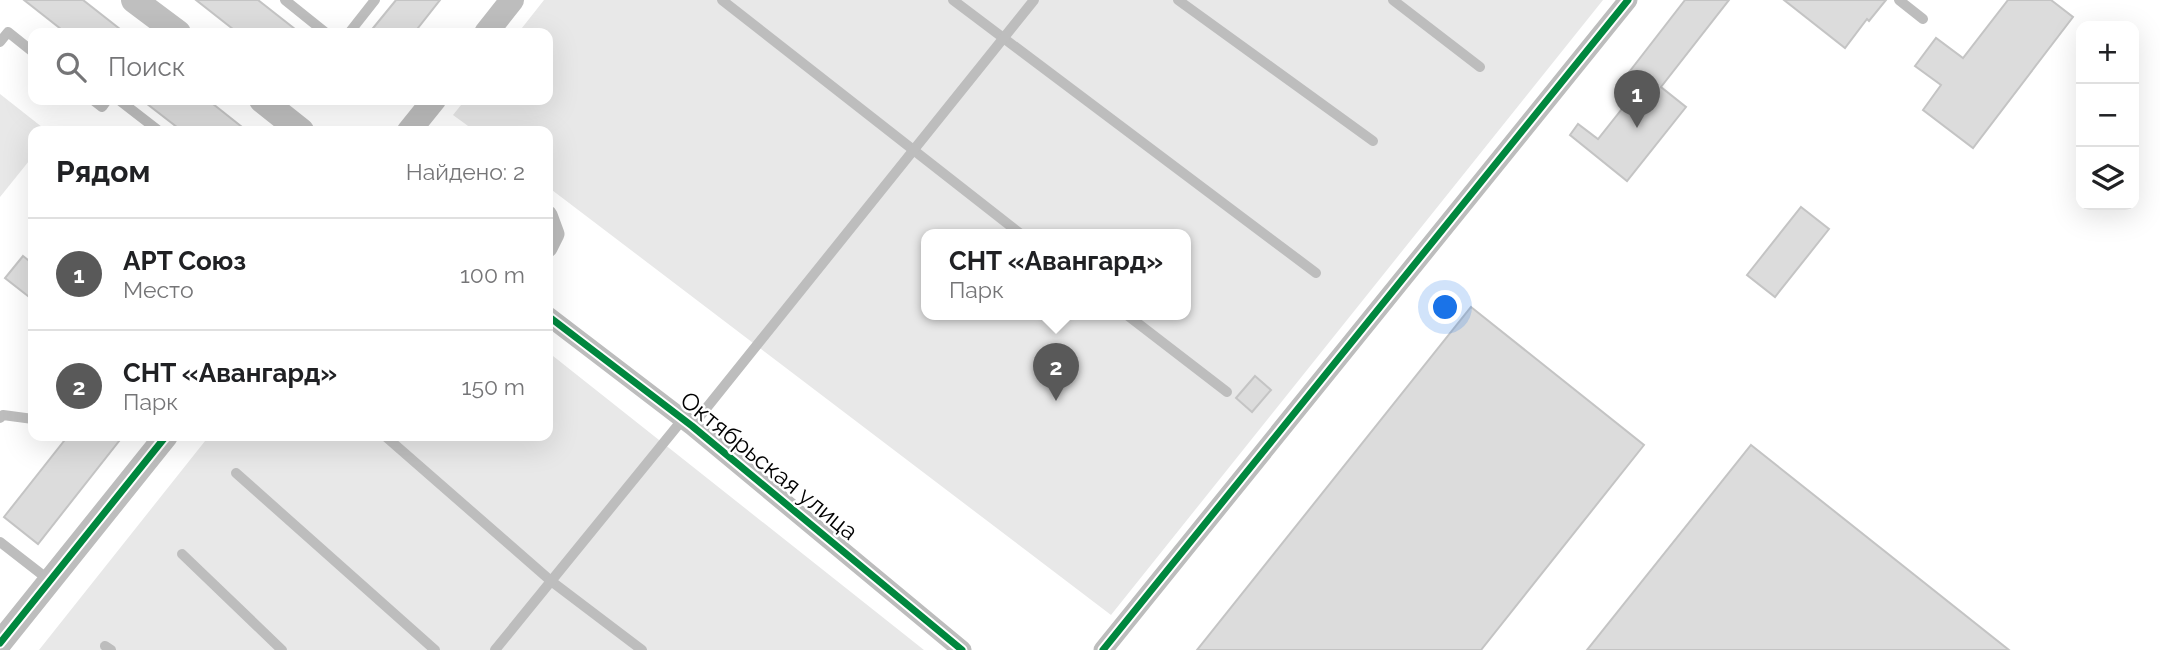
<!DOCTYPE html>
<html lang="ru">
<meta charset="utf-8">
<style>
:root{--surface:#fff;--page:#f2f2f2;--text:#202124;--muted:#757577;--line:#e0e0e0;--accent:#595959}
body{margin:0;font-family:Raleway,sans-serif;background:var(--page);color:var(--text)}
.controls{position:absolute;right:21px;top:21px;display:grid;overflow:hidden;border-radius:14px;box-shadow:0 7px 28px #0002}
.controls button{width:63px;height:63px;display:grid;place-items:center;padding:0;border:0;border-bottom:2px solid var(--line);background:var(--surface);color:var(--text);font:35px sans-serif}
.you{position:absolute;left:1446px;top:308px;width:24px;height:24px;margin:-18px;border:5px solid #fff;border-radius:50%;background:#1a73e8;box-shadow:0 0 0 10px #1a73e833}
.badge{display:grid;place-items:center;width:46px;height:46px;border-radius:50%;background:var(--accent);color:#fff;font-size:23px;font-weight:700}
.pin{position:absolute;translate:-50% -58px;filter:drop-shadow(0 2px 4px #0008)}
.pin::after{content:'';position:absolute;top:37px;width:24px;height:21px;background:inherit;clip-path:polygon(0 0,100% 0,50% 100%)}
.popup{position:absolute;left:921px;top:229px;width:270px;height:91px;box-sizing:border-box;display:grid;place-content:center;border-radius:14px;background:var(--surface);filter:drop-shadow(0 2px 5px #0005);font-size:23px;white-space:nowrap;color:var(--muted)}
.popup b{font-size:26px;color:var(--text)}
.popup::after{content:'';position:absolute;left:50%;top:100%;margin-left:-14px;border:14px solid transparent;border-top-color:var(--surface)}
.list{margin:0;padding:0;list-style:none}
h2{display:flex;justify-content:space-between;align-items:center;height:91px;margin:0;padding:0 28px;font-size:30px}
h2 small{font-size:23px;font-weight:400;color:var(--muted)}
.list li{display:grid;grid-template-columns:46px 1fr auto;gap:21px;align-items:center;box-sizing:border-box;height:112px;padding:0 28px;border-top:2px solid var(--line)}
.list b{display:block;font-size:26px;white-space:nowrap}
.list p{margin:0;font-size:23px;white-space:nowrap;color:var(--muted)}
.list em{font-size:23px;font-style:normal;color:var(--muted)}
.icon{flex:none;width:38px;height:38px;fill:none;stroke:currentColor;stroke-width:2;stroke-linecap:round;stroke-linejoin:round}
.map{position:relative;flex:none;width:2160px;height:650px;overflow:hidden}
.search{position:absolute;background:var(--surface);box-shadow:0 7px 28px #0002;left:28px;top:28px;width:525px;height:77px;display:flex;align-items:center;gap:18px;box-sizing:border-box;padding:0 24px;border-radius:14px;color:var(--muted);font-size:26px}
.panel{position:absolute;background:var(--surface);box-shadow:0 7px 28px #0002;left:28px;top:126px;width:525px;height:315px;border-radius:14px}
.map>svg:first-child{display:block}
.green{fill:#e8e8e8;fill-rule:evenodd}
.building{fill:#dcdcdc;stroke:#c4c4c4;stroke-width:2}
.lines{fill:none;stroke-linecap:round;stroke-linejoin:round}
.service{stroke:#bdbdbd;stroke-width:10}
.minor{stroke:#bdbdbd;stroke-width:19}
.tertiary{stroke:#bdbdbd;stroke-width:24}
.secondary{stroke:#bfbfbf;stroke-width:26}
.cycleway-casing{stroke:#fff;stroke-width:11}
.cycleway{stroke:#00873e;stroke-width:7}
.labels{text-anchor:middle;stroke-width:5;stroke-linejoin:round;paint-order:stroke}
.street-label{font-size:24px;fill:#000;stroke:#fff}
</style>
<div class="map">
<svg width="2160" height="650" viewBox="0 0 2160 650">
<rect width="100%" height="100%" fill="#fff"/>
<!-- green -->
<g class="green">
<path d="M544 0H1603L1111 615 548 187V131H475L453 115 465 100H548V33H518ZM926 235H1186V315H926Z"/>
<polygon points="0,94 47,131 33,131 33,156 0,197"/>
<polygon points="548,352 924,650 39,650 209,436 548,436"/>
</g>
<!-- building -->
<g class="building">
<polygon points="24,0 83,0 125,33 66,33"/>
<polygon points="196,0 258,0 300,33 238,33"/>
<polygon points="396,0 440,0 414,33 369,33"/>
<polygon points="1685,0 1729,0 1661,87 1686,107 1627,181 1570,135 1578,124 1598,139 1629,100 1616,89"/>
<polygon points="1784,0 1886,0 1869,21 1867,19 1845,48"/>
<polygon points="2008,0 2051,0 2073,17 1973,148 1923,110 1941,85 1915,66 1936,38 1963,58"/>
<polygon points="142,100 208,100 247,131 182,131"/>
<polygon points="1801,207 1829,229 1775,297 1747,275"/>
<polygon points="23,256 33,264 33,300 5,278"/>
<polygon points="1471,307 1644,445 1481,650 1197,650"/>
<polygon points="1255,376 1271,390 1252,412 1236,398"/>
<polygon points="68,436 123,436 38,544 4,517"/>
<polygon points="1751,445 2009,650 1587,650"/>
</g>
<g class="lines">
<!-- service -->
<g class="service">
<polyline points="285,0 326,33"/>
<polyline points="722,0 1022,235"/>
<polyline points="953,0 1316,273"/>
<polyline points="1178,0 1373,141"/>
<polyline points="1393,0 1480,67"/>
<polyline points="1899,0 1923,19"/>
<polyline points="349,33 375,0"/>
<polyline points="0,42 8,32 33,52"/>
<polyline points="93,100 102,107 107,100"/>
<polyline points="119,100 159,131"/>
<polyline points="1127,315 1227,392"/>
<polyline points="0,418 3,415 33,419"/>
<polyline points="692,426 1034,0"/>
<polyline points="385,436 551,581 642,650"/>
<polyline points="236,473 435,650"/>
<polyline points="0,542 49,580"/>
<polyline points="182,554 282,650"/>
<polyline points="105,646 111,650"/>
<polyline points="495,650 683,419"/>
</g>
<!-- minor -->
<g class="minor">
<polyline points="548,215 555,234 548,248"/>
<polyline points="548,316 692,426 962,650"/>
<polyline points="1103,650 1628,0"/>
</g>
<!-- tertiary -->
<g class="tertiary">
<polyline points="486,33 512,0"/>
<polyline points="409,131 434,100"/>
<polyline points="0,643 166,436"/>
</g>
<!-- secondary -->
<g class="secondary">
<polyline points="134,0 178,33"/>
<polyline points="262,100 301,131"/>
</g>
<defs>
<g id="cycleway">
<polyline points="548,316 692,426 962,650"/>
<polyline points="0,643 166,436"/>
<polyline points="1103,650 1628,0"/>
</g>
</defs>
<!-- cycleway casing -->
<use href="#cycleway" class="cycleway-casing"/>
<!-- cycleway -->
<use href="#cycleway" class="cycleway"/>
</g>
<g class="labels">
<!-- street labels -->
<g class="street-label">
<text transform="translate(769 466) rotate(39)" y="8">Октябрьская улица</text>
</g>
</g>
</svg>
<div class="controls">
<button>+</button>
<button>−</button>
<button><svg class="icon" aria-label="layers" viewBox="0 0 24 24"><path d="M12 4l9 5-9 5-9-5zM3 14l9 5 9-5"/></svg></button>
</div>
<div class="you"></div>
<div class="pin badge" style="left:1637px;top:128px">1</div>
<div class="pin badge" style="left:1056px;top:401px">2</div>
<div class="popup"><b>СНТ «Авангард»</b>Парк</div>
<div class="search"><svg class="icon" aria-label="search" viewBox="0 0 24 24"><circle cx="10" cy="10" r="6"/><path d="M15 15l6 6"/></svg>Поиск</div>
<section class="panel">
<h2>Рядом<small>Найдено: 2</small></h2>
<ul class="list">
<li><span class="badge">1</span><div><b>АРТ Союз</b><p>Место</p></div><em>100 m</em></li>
<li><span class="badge">2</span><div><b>СНТ «Авангард»</b><p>Парк</p></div><em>150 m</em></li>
</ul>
</section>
</div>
